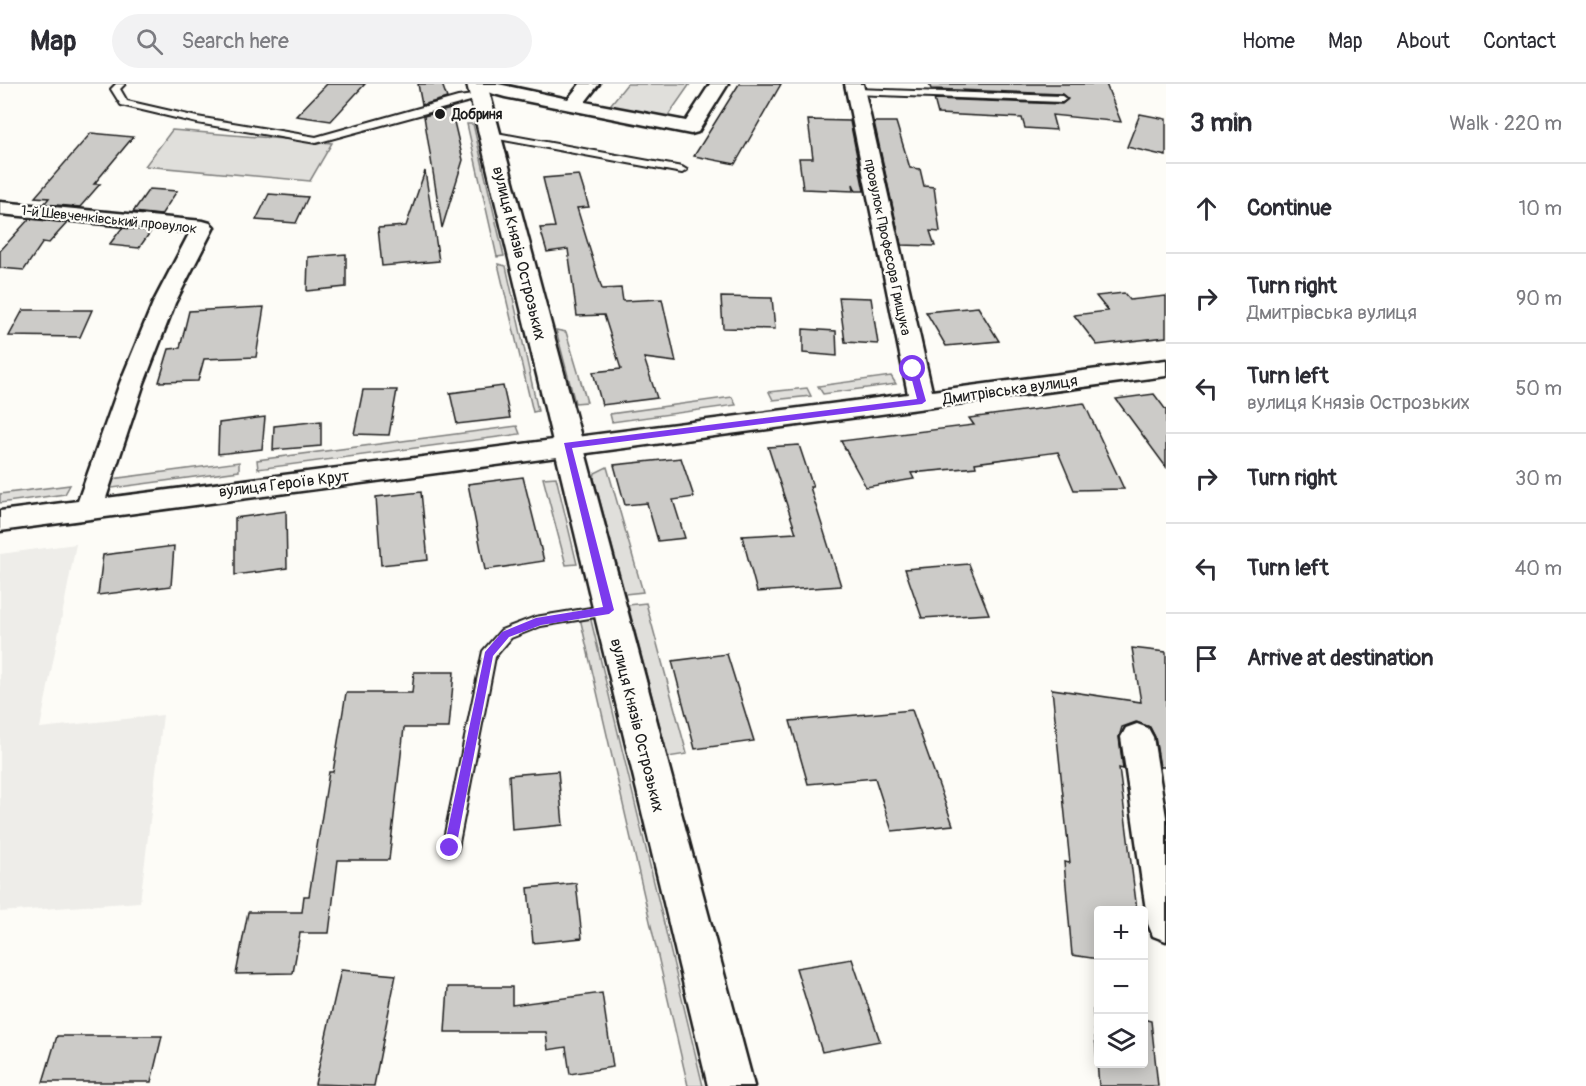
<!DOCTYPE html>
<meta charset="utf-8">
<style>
:root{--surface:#fff;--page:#f2f2f3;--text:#2b2b33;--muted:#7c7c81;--line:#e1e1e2}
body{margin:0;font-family:Pangolin,sans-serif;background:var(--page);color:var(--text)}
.controls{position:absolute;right:18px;bottom:18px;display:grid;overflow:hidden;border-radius:6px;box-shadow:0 3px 15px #0003}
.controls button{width:54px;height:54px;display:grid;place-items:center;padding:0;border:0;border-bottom:2px solid var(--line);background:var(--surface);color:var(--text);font:30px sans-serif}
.stop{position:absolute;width:18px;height:18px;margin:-14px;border:4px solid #7c3aed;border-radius:50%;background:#fff}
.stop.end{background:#7c3aed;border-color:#fff;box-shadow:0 2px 6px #0008}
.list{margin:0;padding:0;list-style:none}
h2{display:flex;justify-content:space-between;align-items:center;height:78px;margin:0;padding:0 24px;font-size:26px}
h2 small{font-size:20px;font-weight:400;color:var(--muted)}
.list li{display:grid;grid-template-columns:39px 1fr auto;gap:18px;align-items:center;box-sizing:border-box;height:90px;padding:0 24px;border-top:2px solid var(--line)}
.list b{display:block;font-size:22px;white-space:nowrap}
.list p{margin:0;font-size:20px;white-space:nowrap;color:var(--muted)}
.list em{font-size:20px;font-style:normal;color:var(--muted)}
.icon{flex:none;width:33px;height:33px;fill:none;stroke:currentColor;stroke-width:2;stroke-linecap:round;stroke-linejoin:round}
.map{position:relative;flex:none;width:1166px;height:1002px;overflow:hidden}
header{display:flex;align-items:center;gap:36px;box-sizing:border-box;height:84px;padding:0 30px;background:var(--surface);border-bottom:2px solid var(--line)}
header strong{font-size:28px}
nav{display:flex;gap:33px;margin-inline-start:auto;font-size:21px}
.search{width:420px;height:54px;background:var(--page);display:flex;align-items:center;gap:15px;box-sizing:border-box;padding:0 21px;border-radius:33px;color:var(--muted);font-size:22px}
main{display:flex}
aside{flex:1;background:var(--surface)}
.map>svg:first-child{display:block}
.built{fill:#eeede9}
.green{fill:#e0dfdb;stroke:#7e7e7c;stroke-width:1.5}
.building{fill:#cccbc8;stroke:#1c1c1c;stroke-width:1.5}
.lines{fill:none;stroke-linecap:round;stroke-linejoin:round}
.service-casing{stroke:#1c1c1c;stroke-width:4}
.minor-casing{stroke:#1c1c1c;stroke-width:5}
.tertiary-casing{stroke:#1c1c1c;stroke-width:5}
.service{fill:#fdfcf7;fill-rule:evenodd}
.minor{fill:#fdfcf7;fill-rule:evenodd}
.tertiary{fill:#fdfcf7;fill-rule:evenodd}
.route{fill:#7c3aed}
.poi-dot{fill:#1c1c1c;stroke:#fdfcf7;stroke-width:2}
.labels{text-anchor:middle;stroke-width:4.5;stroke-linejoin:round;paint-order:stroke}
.far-poi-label{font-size:14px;font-weight:bold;fill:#1c1c1c;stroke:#fdfcf7;text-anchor:start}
.far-street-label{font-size:14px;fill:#1c1c1c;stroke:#fdfcf7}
.street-label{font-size:16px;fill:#1c1c1c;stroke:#fdfcf7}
</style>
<header>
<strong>Map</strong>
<div class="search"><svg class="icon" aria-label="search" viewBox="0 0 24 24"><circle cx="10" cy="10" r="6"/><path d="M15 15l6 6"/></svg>Search here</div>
<nav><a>Home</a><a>Map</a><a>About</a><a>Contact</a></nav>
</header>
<main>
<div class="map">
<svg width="1166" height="1002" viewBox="0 0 1166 1002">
<rect width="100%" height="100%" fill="#fdfcf7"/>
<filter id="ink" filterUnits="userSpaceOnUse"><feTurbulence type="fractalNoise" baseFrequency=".0167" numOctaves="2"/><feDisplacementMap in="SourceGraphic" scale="12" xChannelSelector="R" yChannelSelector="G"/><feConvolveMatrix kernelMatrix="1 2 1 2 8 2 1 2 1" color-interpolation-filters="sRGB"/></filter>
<g filter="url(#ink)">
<!-- built -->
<polygon class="built" points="76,460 40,644 163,631 140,818 0,828 0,470"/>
<!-- green -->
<g class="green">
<polygon points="627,0 690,0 665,36 607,25"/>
<polygon points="467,40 473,40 504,172 497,173"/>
<polygon points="172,46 332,59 310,97 145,82"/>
<polygon points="498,180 506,182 538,327 533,328"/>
<polygon points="556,246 566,248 587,318 575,319"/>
<polygon points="891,292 896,300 823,310 818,302"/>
<polygon points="807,304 811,312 773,316 769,308"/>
<polygon points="732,313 736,321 612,338 610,330"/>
<polygon points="517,342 520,350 258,385 257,376"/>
<polygon points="239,378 239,387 105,405 104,396"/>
<polygon points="607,383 643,508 625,510 594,395 595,389"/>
<polygon points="556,393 557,397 577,480 566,481 543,394"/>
<polygon points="70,401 65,410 0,419 0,410"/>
<polygon points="646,519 687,670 668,673 628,521"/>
<polygon points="590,532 703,1002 688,1002 580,534"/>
</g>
<!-- building -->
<g class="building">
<polygon points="327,0 365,0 331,37 296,32"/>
<polygon points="418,0 442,0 447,14 422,21"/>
<polygon points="739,0 781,0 735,80 694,72"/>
<polygon points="929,0 1106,0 1121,38 1052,31 1056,46 1025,44 1022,34 938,30 934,15 1062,20 1068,15 1062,10 931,5"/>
<polygon points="451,25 463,76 442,144 424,32"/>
<polygon points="1140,30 1166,35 1166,72 1127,63"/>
<polygon points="808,36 850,37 864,107 856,107 853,100 854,107 803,105 799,74 813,74"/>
<polygon points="874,38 896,38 910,84 920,85 924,102 934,103 940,148 930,147 935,162 901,161"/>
<polygon points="91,49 133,53 94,100 100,100 80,123 44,120 49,114 35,113"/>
<polygon points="425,87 439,177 382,182 378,144 406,142"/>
<polygon points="579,91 589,123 577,124 602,205 621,204 623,217 662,215 676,278 644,274 657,314 602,321 593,288 621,285 604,231 577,232 568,165 547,168 540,144 555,143 543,94"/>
<polygon points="149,105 177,107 161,131 133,128"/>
<polygon points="269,110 308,113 296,139 256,136"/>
<polygon points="29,135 67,139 49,159 43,158 24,186 0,184 0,167"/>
<polygon points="122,144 151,147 139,164 109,161"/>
<polygon points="346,170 346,203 307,207 308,173"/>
<polygon points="1124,209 1130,216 1166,212 1166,253 1097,261 1074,231 1108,227 1096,212"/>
<polygon points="721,213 772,214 775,245 723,244"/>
<polygon points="839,213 871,214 878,260 845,258"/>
<polygon points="264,223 256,273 204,275 198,297 159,298 169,265 180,264 189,227"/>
<polygon points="978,223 999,257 946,262 926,228"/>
<polygon points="23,226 92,226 80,253 9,252"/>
<polygon points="803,245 836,247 837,272 803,269"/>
<polygon points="503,302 510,334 457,340 450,309"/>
<polygon points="363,306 397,306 389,351 354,350"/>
<polygon points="1154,310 1166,326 1166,383 1116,315"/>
<polygon points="1084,319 1124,405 1074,406 1058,368 975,379 976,383 911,389 914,395 866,403 841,357 974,341 969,334"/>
<polygon points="265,333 262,365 218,370 219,339"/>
<polygon points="321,337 321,362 273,366 274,342"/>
<polygon points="799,361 813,403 810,403 841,502 757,508 742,452 796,449 768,363"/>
<polygon points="681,374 694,413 673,416 685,454 658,457 647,419 625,421 614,381"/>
<polygon points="523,393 544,477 485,486 468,400"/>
<polygon points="421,408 428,476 381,481 376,413"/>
<polygon points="286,427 287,484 235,491 235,434"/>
<polygon points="174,462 171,502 98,511 103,471"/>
<polygon points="969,480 989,530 922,534 905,485"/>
<polygon points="1132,564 1166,568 1166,683 1160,683 1155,653 1150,643 1136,638 1122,643 1119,653 1123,685 1119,684 1137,826 1098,826 1098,875 1072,871 1064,778 1070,779 1052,605 1141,618"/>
<polygon points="727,570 754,657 695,665 672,577"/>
<polygon points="414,588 454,588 449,644 404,644 389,776 338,776 329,849 300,849 293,889 236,890 248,828 302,828 304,812 309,812 329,688 333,688 346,609 412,609"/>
<polygon points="912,626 953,741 892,747 875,694 808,700 790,637"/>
<polygon points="558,687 563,741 512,746 509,691"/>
<polygon points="576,799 582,854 533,859 528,804"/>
<polygon points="852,875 880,957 822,968 796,884"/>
<polygon points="341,886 396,891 374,1002 315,1000"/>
<polygon points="448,903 512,903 512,921 602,909 613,983 570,990 566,963 548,966 546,948 445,948"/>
<polygon points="1093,926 1098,927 1098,980 1143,980 1143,935 1151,937 1158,1002 1099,1002"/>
<polygon points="57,952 162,952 151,998 43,998"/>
</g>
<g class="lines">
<defs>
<g id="service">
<polygon points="116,0 125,0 120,5 127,17 197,33 316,53 458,13 481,10 485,13 316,59 197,39 121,21 111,5"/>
<polygon points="856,5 1062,12 1066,15 1062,18 853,10 853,6"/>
<polygon points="491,48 682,83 687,86 682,89 488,53 488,49"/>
<polygon points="609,521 614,522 616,526 614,530 541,542 511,554 495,573 458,764 456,769 450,771 444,769 442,764 483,567 501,546 535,533"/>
</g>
<g id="minor">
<polygon points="470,0 498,0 568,15 580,0 599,0 585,18 686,37 710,0 728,0 698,48 691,50 505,13 473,4"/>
<polygon points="845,0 863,0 932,307 1166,276 1166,292 0,447 0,427 78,417 120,299 153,219 190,148 0,130 0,118 203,137 210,139 214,143 175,219 144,299 106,414 908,310"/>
<polygon points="1137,640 1148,644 1153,653 1166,733 1166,857 1153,852 1148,840 1121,653 1126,644"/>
</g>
<polygon id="tertiary" points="467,0 487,0 754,1002 708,1002"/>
</defs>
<!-- service casing -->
<use href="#service" class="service-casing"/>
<!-- minor casing -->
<use href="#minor" class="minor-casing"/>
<!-- tertiary casing -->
<use href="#tertiary" class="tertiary-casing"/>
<!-- service -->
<use href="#service" class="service"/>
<!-- minor -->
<use href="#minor" class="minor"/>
<!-- tertiary -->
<use href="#tertiary" class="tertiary"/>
</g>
</g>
<!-- route -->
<polygon class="route" points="913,283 917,285 926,317 922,320 572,364 614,526 609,530 541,541 509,553 493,572 456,764 454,768 446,768 444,764 485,568 502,548 536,534 603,523 564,359 917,315 909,285"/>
<!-- markers -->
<circle class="poi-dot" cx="440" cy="30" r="6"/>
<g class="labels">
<!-- far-poi labels -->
<g class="far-poi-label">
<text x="452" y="35">Добриня</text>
</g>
<!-- far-street labels -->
<g class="far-street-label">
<text transform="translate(109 135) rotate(6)" y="5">1-й Шевченківський провулок</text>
<text transform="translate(888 163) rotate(78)" y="5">провулок Професора Грищука</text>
</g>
<!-- street labels -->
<g class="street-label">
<text transform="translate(520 169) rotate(76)" y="6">вулиця Князів Острозьких</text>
<text transform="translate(1010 305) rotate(-8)" y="6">Дмитрівська вулиця</text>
<text transform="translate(284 399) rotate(-7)" y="6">вулиця Героїв Крут</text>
<text transform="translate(638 641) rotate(76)" y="6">вулиця Князів Острозьких</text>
</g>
</g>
</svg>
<div class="controls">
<button>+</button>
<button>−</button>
<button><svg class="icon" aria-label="layers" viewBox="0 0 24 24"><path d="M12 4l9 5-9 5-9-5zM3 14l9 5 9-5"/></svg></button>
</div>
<div class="stop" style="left:913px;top:285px"></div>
<div class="stop end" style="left:450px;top:764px"></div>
</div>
<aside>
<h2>3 min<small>Walk · 220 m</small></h2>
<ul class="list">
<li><svg class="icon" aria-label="ahead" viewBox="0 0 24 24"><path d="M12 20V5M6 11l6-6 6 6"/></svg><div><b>Continue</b></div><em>10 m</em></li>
<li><svg class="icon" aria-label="right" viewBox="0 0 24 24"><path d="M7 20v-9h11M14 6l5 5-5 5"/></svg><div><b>Turn right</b><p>Дмитрівська вулиця</p></div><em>90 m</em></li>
<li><svg class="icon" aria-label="left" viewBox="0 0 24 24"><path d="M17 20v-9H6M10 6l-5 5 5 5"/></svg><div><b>Turn left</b><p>вулиця Князів Острозьких</p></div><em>50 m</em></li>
<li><svg class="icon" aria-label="right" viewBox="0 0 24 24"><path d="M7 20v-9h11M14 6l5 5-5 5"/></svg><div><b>Turn right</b></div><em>30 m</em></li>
<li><svg class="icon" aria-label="left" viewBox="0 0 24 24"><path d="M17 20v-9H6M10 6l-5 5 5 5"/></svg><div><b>Turn left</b></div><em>40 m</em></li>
<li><svg class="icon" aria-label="arrive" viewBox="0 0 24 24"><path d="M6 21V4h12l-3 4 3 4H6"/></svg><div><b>Arrive at destination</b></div></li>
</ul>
</aside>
</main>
